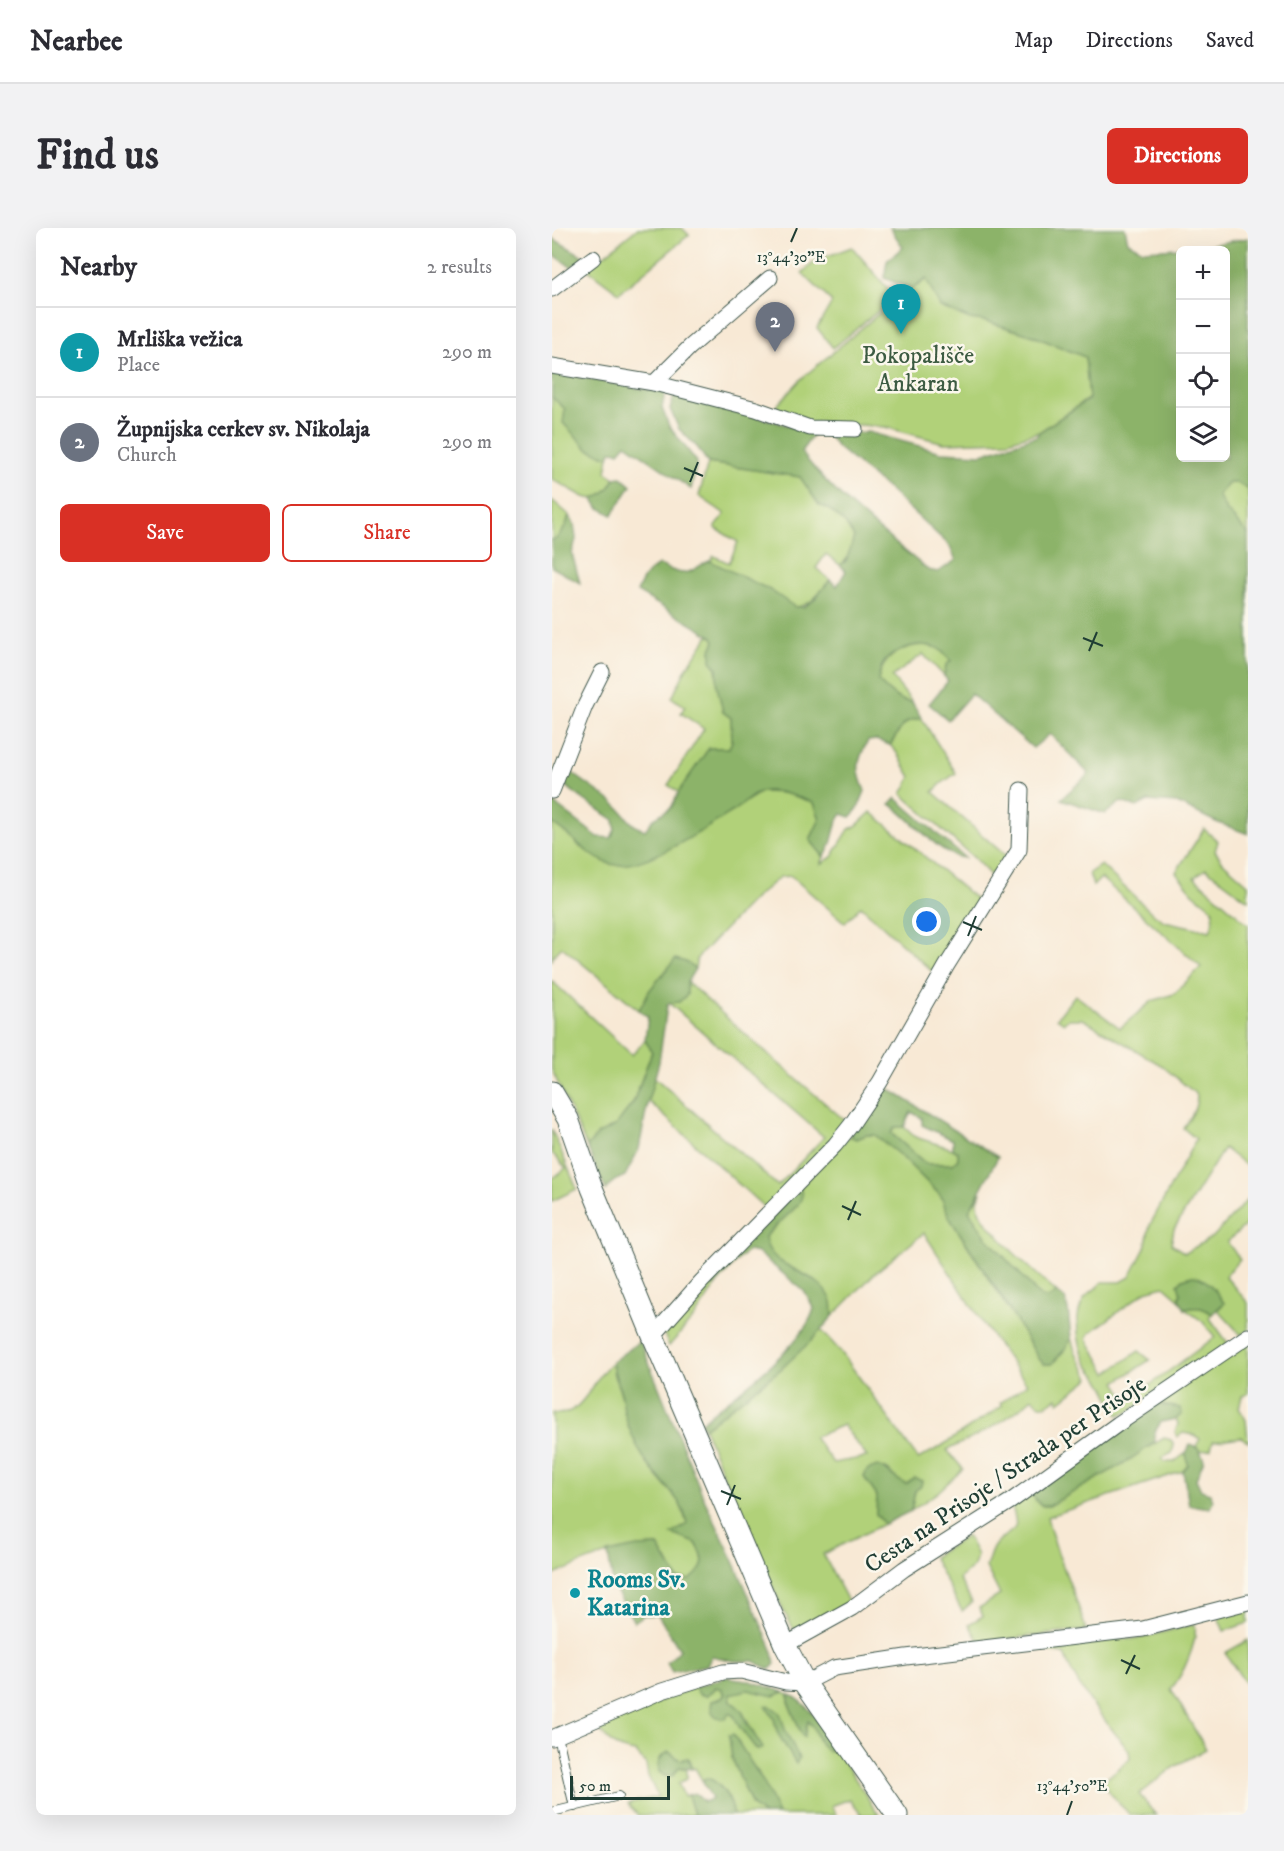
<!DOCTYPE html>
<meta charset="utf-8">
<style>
:root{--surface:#fff;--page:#f2f2f3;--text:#2b2b33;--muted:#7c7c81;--line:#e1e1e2;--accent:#d93025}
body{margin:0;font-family:"IM FELL DW Pica",serif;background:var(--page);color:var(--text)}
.controls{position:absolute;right:18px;top:18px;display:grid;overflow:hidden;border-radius:9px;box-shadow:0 6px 24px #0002}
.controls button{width:54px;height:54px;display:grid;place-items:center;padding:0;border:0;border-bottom:2px solid var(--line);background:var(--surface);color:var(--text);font:30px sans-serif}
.scale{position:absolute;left:18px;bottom:15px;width:100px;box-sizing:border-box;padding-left:6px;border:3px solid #1f3d34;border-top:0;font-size:16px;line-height:21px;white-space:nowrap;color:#1f3d34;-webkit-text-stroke:4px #fbf7ec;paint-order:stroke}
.you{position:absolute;left:375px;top:694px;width:21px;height:21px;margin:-15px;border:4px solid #fff;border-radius:50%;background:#1a73e8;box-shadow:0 0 0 9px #1a73e833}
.badge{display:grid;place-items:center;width:39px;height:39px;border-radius:50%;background:var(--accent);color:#fff;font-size:20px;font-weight:700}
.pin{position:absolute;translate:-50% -50px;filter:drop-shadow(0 2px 3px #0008)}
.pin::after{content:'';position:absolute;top:32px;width:21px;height:18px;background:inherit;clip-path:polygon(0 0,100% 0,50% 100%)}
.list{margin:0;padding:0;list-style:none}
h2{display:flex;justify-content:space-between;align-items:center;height:78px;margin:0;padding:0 24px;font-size:26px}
h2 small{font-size:20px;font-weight:400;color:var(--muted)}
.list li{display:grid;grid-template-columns:39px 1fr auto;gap:18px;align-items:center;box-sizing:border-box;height:90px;padding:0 24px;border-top:2px solid var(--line)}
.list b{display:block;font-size:22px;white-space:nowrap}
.list p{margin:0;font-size:20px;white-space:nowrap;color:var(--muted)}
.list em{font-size:20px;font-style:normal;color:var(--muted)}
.actions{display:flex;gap:12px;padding:18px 24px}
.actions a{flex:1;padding:14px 0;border:2px solid var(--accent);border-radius:9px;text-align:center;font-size:21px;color:var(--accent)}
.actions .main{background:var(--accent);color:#fff}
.icon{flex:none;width:33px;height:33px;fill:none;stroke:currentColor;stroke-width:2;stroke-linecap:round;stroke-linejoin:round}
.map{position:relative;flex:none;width:696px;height:1587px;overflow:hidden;border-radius:9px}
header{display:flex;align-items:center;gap:36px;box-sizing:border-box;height:84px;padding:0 30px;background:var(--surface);border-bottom:2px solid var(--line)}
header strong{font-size:28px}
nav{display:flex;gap:33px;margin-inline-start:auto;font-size:21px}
.intro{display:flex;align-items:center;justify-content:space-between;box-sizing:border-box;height:144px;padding:0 36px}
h1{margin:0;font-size:42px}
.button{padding:15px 27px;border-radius:9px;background:var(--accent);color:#fff;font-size:21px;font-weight:700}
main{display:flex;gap:36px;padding:0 36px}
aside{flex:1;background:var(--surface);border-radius:9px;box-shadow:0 6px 24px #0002}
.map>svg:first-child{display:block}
.green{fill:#b1d179;stroke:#688756;stroke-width:1.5;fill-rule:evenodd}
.forest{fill:#8cb369;stroke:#56784e;stroke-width:1.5;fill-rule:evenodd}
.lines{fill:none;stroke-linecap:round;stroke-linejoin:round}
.lane-casing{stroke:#40574c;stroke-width:10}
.street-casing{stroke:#40574c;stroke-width:17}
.secondary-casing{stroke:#40574c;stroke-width:23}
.lane{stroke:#fff;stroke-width:8}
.street{stroke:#fff;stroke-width:15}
.secondary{stroke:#fff;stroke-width:21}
.ticks{fill:none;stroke:#1f3d34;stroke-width:2}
.culture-dot{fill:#0f9aa8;stroke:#fbf7ec;stroke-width:2}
.labels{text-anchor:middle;stroke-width:5;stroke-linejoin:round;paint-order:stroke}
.park-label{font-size:24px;fill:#3c5b42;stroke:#fbf7ec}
.street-label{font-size:24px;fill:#1f3d34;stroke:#fbf7ec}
.culture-label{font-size:24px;font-weight:bold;fill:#0d838f;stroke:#fbf7ec;text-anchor:start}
.ticks-label{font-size:15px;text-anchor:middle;fill:#1f3d34;stroke:#fbf7ec;stroke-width:5;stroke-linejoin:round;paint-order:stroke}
</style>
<header>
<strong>Nearbee</strong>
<nav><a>Map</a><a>Directions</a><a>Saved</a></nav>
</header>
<div class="intro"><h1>Find us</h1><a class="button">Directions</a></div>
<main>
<aside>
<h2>Nearby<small>2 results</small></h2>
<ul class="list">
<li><span class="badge" style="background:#0f9aa8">1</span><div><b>Mrliška vežica</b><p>Place</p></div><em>290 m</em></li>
<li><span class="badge" style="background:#6b7280">2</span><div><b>Župnijska cerkev sv. Nikolaja</b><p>Church</p></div><em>290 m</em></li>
</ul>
<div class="actions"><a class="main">Save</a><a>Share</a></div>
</aside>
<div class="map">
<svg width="696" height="1587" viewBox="0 0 696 1587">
<rect width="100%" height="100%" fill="#fbf7ec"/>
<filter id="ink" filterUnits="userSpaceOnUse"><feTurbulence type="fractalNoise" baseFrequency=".0167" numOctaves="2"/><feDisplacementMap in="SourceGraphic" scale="12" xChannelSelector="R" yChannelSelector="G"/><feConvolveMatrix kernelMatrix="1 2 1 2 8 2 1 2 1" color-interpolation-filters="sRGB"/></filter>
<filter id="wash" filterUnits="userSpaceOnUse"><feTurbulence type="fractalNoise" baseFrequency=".008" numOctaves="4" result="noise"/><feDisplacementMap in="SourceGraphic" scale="24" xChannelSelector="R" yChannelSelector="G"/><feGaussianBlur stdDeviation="1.35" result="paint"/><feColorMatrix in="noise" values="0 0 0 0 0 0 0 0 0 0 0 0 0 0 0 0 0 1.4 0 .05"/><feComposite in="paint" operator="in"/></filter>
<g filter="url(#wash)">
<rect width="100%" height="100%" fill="#f8e9d5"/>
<!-- green -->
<g class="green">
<polygon points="86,0 130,0 137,7 67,65 35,41"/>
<polygon points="300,19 343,69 281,120 265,100 280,74 250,45 265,32"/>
<polygon points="374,51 418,91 433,93 479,107 533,129 537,170 487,204 456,213 392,215 333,199 308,197 260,196 220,183 249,151 354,63 367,57"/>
<path d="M0 169 13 181 49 226 57 229 54 244 63 250C58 261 52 266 41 271L32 269 0 251Z"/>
<path d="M156 235 249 249 267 277 278 282 294 296 302 309C299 320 298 331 288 337L274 326 264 340 278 352C267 364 260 378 243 379L158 333 162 328 177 335 186 314 163 300 173 286 147 268Z"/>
<polygon points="677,255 685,255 696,261 696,306 674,282 666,267"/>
<polygon points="0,272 17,287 14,298 4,312 0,311"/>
<path d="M156 408 161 409 163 413 159 422C166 442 167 463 171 484L179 490 180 513 177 520H157L128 565 116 557 152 501 129 485 133 478 120 470 134 441Z"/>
<path d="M372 417 387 420 399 433 394 438 392 448 371 426 340 449 360 474C346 474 336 462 326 453 330 429 349 418 372 417Z"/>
<path d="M359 491H370L404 545 389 556 381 564 455 629 444 648H439L422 630 350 566 359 549 345 525 338 517C345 508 349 497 359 491Z"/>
<path d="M209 564 237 565 262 575 268 591 258 612 272 629 269 636 280 629 297 601 304 598 319 584 430 676 385 748 309 678 293 695 239 648 228 649 204 669 145 730 143 741 134 734C111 749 100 757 87 782L10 719 2 727 0 733V595L14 603 29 620 152 600Z"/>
<path d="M652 601 666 613 663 623 671 634 696 656V672L654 641 642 649 696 696V939L672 920 622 1001 619 1016 633 1025 662 1008 696 971V995L675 1014 688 1031 673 1048 696 1075V1102L689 1107 666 1082 672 1075 640 1048 631 1051 627 1056 629 1066 627 1071 612 1058 594 1063 538 1105 535 1110 555 1145 587 1123 598 1132 564 1154 576 1173 663 1109 650 1093 633 1081C644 1078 651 1079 660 1086L657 1089 676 1115 576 1184 566 1187C561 1177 557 1167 552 1158 547 1149 540 1143 535 1135 526 1118 521 1091 531 1073 535 1065 544 1062 550 1054H569L578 1049 593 1020 598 997 644 911 631 900C639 889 645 881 645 867L609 837 531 791H517L512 795 505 790 523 767 568 800 600 773 622 766 649 739 549 650 541 658 537 645 549 637 599 684 612 693 658 703 661 694V681L641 665 624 644Z"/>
<polygon points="0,753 80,827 93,812 100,823 81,875 63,898 46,906 35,919 0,842"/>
<polygon points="135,754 219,829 296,895 214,981 96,873 102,849 226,958 272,909 117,775 127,774"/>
<polygon points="343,899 352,899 363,909 401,921 406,924 406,931 401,936 374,936 339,905"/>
<polygon points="0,902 25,961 0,973 0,951 14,940 0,925"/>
<path d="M314 907H323L349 928 389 968 397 989 492 1136H500L514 1120 519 1110 523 1123 538 1150 507 1174 505 1170 494 1177H488L480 1170C456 1193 425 1208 395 1222L411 1241 386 1264 359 1283 363 1263 346 1253 336 1242 325 1238 312 1249 325 1268 324 1286 332 1296 271 1326 297 1375 244 1405 232 1384 180 1269 152 1200 229 1141 269 1102 289 1124 366 1231 388 1219 450 1178 448 1175 475 1156 432 1097 372 1005 323 1045 281 1088 280 1074 259 1050 220 1029 214 1018 213 1009 246 977 248 958 297 908 305 911ZM291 1197 315 1229 281 1235 262 1209Z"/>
<path d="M429 964 426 973 427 983 435 995 461 1024 504 1064C495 1076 485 1067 479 1058 458 1034 431 1012 417 983Z"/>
<polygon points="152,1057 164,1057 144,1087 117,1118 111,1104"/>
<polygon points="696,1112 696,1166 690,1168 687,1180 694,1192 696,1214 689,1209 661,1213 659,1221 649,1223 644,1218 648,1211 642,1207 631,1205 625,1209 623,1204 626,1196 624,1191 629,1186 620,1178 612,1179 605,1175"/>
<path d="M60 1134 62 1148 69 1166 73 1185 95 1235 128 1275 135 1296 121 1306 144 1315C154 1332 154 1339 138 1352L126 1351 106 1318C68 1319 34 1332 0 1348V1185C31 1192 41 1149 60 1134Z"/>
<path d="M612 1210 619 1212 622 1217 620 1225 610 1230 613 1234H622L634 1225 636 1237 631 1243 495 1289C504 1328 523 1363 534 1402L427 1414 417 1396 431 1388 427 1380 448 1367 434 1339C437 1332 438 1323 443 1317 458 1298 470 1309 460 1279L479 1265 490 1278H497Z"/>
<polygon points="415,1308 425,1327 422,1338 407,1351 420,1374 410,1383 381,1329"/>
<polygon points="696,1380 696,1395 672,1403 666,1389"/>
<path d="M643 1396C646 1414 631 1447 619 1461L654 1521 622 1539 587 1566 604 1587H578L549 1555 578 1531 577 1523C555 1494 524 1460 512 1426L497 1424 494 1419 570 1411H585Z"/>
<polygon points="696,1412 696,1459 673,1425"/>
<path d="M166 1458 173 1466 170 1470 160 1473 183 1488 188 1500 202 1506 190 1483 179 1473 178 1466 196 1461 222 1468 232 1464 237 1466V1476L248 1503 253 1505 255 1493C267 1503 263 1511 277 1523L283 1520 327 1587H310L298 1571 279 1578 284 1587H226L206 1544 177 1508 180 1530 200 1578 212 1587H181C181 1573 166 1547 150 1552L143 1540 140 1541 136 1531 128 1532 117 1524 110 1528 106 1536 119 1549 127 1539 135 1542V1551L126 1555 132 1568 136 1567 142 1587H86L79 1580 76 1575 106 1569 96 1548 94 1536 83 1524C64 1522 56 1513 44 1498L143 1459 160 1464Z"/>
</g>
<!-- forest -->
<g class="forest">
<path d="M338 0H450L454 3 488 0H573L576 14 591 22 647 19 696 10V261L685 255H677L666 267 674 282 696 306V606L664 594 625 575 596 573 585 579 569 574 553 586 509 571 537 546 498 506 481 520 419 466 396 492 377 476 396 453 392 448 394 437 399 433C394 429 390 422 385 420 368 413 348 419 335 431 329 436 327 445 326 453 336 462 346 474 360 474L370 491C348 491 349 502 338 517L324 512 316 513C304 533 304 543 313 563L306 580 299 589 290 586C279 599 284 614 272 629L258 612 268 591 262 575C249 570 223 560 209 564 200 566 191 577 183 582 156 599 86 647 55 635 32 626 20 607 0 595V574L46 609 59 610 63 601 62 592C49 583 36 575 24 566 17 561 15 557 8 554L16 541C31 555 50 564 65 578 76 588 76 597 93 602L102 590 119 580 129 560 157 520H177L180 513 179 490 171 484 165 458V440L159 433V422L163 413 161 409 85 364C90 351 95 344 107 337 118 341 130 349 141 342 147 339 151 335 158 333L218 362 243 379H252L261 373 278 352 285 358 294 343 288 337 294 333 302 309 294 296 278 282 267 277 248 249 156 235 146 220 127 201 118 181 123 165 262 205 249 224C284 270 332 305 376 342L386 344 404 332 397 317 336 261 284 218 276 207 316 204 389 224 430 226 485 208 487 204 537 171 533 129 479 107 433 93 418 91 388 79 374 51 360 61 332 50 335 33 351 19ZM628 22H674V230H628Z"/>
<polygon points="0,10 31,28 31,30 19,39 0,25"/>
<polygon points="0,144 113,165 110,180 117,198 145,234 139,261 74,216 67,224 59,223 57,229 36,221 11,195 13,181 0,169"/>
<path d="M69 249 79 258 60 287 46 279 41 271C52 266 58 261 63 250Z"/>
<polygon points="17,287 22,296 24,311 20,326 28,355 0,339 0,311 4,311 14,298"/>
<path d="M344 570 413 630C390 631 359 589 338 576Z"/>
<polygon points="123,731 134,734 143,741 135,754 135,767 127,774 117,775 115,778 107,834 96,873 87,921 73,948 62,953 54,962 35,919 46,906 63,898 81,875 100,824 93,812 96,789 87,782 97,763"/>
<path d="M332 858 446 929 417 983 435 1010 479 1058C485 1067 495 1076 504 1064L513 1071 516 1082 519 1110 514 1120 500 1136H492L487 1131 449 1068 397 989 389 968 349 928 323 907H314L305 911 297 908ZM359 884 370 890V897L401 912V921L406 924V931L401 936H374L339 905 343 899H352Z"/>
<path d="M248 958C248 960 250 967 250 968 248 980 221 998 213 1009 217 1045 269 1040 280 1074 281 1078 280 1084 281 1088L260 1112 229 1141 152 1200 149 1194C179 1169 254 1117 262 1080L252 1063 206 1025 196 1023C183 1032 175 1046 164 1057H152Z"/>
<path d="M640 1048C654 1048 665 1064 672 1075L660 1086C651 1079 644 1078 633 1081L627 1071 629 1066 626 1056 631 1051Z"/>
<path d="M88 1113 153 1273 181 1331 221 1424 223 1436 218 1441 201 1433H182L160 1428 155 1437 120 1444 115 1435 128 1422 106 1387H92L82 1394 61 1357 56 1325 85 1319 106 1318 126 1351 138 1352C154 1339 154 1332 144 1315L120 1306 135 1296C131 1270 109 1255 95 1235 85 1220 76 1200 72 1183 71 1177 71 1171 69 1165 65 1154 62 1145 60 1134Z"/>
<path d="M605 1175C613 1179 620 1178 628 1180L630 1186 624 1191 609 1194 602 1205 603 1214 576 1233 497 1278C487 1278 484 1273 479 1265Z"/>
<path d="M638 1217C647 1219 649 1224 652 1232L644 1251 649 1262 658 1265 661 1273 658 1280 637 1277 631 1243 636 1237 634 1225Z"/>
<path d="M325 1238C337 1242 342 1251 354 1256L363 1250 370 1253 369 1258 363 1263 359 1283 332 1296 324 1286 325 1268 312 1249 315 1242Z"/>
<path d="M174 1449 195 1452 232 1464 222 1468 196 1462 178 1466 179 1473 190 1483 194 1494 211 1520 205 1522 188 1500 182 1488 177 1485 174 1491C162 1490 157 1485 160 1473L170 1470 173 1466 170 1461 164 1459 154 1468 147 1466 143 1459Z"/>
<path d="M237 1466C259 1476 271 1501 283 1520L277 1523C264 1518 266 1502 256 1493L252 1509 250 1507 237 1476Z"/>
<polygon points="217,1477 228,1485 233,1501 247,1530 244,1536 225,1504 222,1491 214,1478"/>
<polygon points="181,1506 212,1555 226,1587 212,1587 200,1578 180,1530 177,1507"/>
<path d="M117 1524 128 1532 136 1530 140 1541 127 1539 120 1549 113 1548 107 1544C105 1533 108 1528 117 1524Z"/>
<path d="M156 1550C169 1555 181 1574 181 1587H142L136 1567 143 1565 152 1574 160 1571 150 1552Z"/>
</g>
</g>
<g filter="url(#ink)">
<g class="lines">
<defs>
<g id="lane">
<polyline points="6,1508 22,1579"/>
<polyline points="0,1584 67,1568"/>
</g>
<g id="street">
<polyline points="0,61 41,30"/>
<polyline points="0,138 102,155 204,181 258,200 303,201"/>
<polyline points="102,155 138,119 218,50"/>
<polyline points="0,563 33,478 50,444"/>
<polyline points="101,1108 149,1054 283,917 299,897 328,854 395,737 467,622 469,562"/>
<polyline points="233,1417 300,1380 352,1341 459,1273 566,1196 696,1108"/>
<polyline points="0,1510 110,1463 171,1444 189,1443 234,1454 253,1455 282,1440 354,1429 591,1401 696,1374"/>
</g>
<polyline id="secondary" points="0,864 16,891 40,960 101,1108 233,1417 253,1455 345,1587"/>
</defs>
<!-- lane casing -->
<use href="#lane" class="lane-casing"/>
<!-- street casing -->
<use href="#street" class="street-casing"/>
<!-- secondary casing -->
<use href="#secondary" class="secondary-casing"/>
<!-- lane -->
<use href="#lane" class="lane"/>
<!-- street -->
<use href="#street" class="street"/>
<!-- secondary -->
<use href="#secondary" class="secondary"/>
</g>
</g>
<!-- ticks -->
<path class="ticks" d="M239 14 245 0M132 240 151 248M138 254 146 234M531 410 551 418M537 423 545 404M411 694 430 702M416 708 424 688M290 978 309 987M296 992 304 973M169 1263 189 1271M175 1277 183 1257M569 1432 588 1441M574 1446 583 1427M515 1587 520 1573"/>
<!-- markers -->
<circle class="culture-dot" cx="23" cy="1365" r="6"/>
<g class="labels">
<!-- park labels -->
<g class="park-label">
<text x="366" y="135">Pokopališče<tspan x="366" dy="28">Ankaran</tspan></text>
</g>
<!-- street labels -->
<g class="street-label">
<text transform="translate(453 1246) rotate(-34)" y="8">Cesta na Prisoje / Strada per Prisoje</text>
</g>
<!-- culture labels -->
<g class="culture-label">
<text x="35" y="1359">Rooms Sv.<tspan x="35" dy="28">Katarina</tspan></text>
</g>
</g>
<g class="ticks-label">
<text x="239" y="34">13°44'30"E</text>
<text x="520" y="1563">13°44'50"E</text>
</g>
</svg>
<div class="controls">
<button>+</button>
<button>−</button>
<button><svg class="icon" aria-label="locate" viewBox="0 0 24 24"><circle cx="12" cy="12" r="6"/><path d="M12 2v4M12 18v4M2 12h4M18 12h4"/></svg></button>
<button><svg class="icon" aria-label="layers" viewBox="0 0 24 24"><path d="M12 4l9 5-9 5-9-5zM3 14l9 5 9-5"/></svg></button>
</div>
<div class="scale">50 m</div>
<div class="you"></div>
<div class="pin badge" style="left:349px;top:106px;background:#0f9aa8">1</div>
<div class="pin badge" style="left:223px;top:124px;background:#6b7280">2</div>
</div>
</main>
